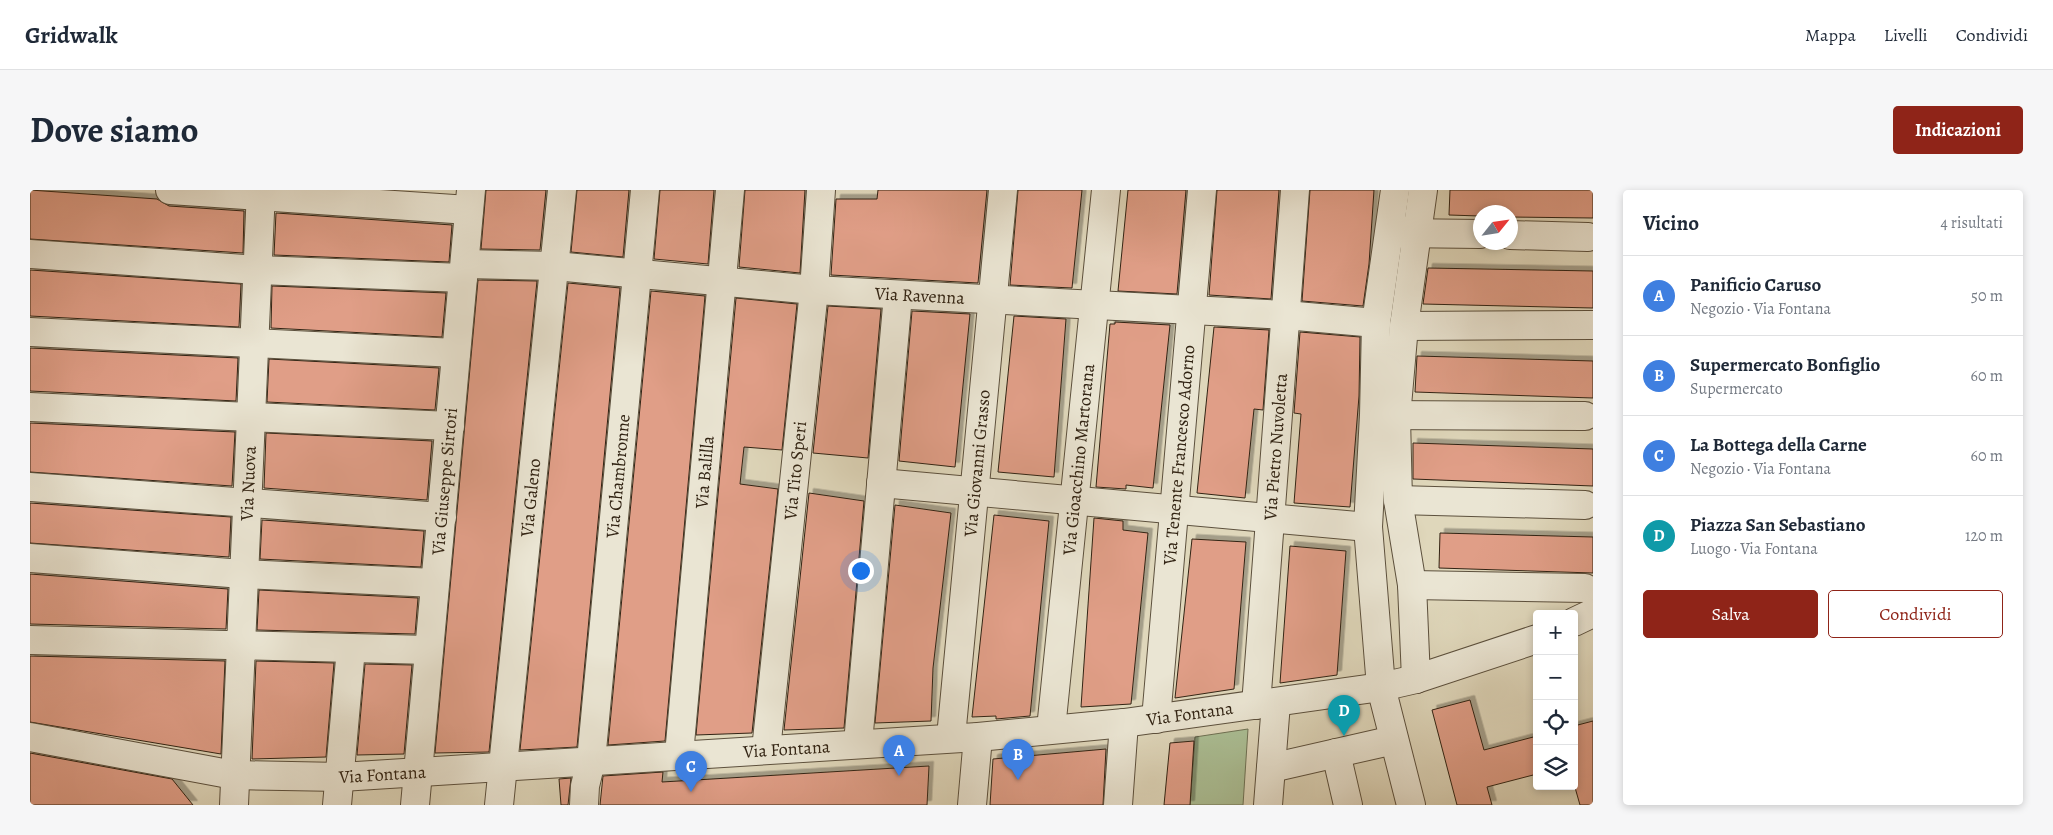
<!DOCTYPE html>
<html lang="it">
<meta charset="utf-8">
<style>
:root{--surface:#fff;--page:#f6f6f7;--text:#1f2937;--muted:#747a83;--line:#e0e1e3;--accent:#8f2418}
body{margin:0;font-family:Alegreya,serif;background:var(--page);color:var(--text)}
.controls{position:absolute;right:15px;bottom:15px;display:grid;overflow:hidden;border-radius:5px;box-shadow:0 2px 8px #0003}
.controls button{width:45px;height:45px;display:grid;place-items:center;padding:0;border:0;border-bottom:1px solid var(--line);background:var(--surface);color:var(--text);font:25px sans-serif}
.compass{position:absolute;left:1443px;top:15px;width:45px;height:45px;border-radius:50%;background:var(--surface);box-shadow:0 2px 8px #0003;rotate:60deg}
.you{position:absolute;left:830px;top:380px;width:18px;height:18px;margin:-12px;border:4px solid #fff;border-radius:50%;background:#1a73e8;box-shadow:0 0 0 8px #1a73e833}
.badge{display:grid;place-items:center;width:32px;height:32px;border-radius:50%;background:var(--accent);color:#fff;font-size:16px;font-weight:700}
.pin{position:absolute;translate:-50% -41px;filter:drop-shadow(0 1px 2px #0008)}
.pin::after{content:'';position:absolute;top:26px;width:18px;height:15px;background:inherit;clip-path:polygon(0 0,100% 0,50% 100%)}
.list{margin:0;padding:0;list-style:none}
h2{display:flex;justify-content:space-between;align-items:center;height:65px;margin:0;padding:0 20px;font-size:21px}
h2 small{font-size:16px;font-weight:400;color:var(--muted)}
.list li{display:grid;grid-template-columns:32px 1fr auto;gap:15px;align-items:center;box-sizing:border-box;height:80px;padding:0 20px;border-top:1px solid var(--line)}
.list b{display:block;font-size:19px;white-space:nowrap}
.list p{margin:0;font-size:16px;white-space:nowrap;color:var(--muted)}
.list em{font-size:16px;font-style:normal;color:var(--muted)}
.actions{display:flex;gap:10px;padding:15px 20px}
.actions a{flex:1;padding:11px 0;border:1px solid var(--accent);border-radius:5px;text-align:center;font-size:18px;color:var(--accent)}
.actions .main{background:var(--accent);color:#fff}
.icon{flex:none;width:28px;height:28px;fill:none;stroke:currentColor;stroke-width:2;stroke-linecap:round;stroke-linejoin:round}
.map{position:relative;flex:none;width:1563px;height:615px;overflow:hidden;border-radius:5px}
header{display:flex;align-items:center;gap:30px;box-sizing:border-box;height:70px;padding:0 25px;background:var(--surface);border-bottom:1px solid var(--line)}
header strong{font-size:24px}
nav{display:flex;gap:28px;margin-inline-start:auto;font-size:18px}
.intro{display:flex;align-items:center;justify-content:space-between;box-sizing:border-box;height:120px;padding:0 30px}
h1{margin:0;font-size:35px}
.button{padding:12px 22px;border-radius:5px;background:var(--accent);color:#fff;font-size:18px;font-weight:700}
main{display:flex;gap:30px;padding:0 30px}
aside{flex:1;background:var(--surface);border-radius:5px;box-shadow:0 2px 8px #0003}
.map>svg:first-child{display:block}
.green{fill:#abbf95;stroke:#6e7154}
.building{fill:#e09e87;stroke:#312313;filter:url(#shadow)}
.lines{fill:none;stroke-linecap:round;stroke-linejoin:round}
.minor-casing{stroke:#5c503d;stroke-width:30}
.minor{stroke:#eae5d3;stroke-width:28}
.labels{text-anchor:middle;stroke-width:5;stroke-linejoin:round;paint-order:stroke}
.street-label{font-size:18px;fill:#312313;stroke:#eae5d3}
</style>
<header>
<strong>Gridwalk</strong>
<nav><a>Mappa</a><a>Livelli</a><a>Condividi</a></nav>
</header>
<div class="intro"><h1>Dove siamo</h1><a class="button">Indicazioni</a></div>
<main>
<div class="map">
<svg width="1563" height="615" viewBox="0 0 1563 615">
<defs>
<filter id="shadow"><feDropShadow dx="4.5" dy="-4.5" stdDeviation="0" flood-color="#0004"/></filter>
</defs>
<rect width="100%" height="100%" fill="#dfd7bb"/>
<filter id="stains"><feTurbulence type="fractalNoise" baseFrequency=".004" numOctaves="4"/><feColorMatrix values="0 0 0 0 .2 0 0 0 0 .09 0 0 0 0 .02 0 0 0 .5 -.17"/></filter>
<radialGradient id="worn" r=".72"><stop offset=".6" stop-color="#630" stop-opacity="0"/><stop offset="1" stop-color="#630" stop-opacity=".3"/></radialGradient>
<!-- green -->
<polygon class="green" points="1218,539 1213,615 1160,615 1165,547"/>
<!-- building -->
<g class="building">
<polygon points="0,0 127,9 139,16 214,21 213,63 0,49"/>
<polygon points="456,0 516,0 510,60 451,59"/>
<polygon points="547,0 599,0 593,67 541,62"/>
<polygon points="630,0 684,0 678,74 624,69"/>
<polygon points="715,0 775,0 770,83 709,77"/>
<polygon points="848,0 957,0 948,93 801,85 806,9 847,9"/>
<polygon points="988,0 1052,0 1042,98 980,95"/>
<polygon points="1098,0 1156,0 1147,104 1088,101"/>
<polygon points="1187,0 1249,0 1241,109 1179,105"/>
<polygon points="1280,0 1344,0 1339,74 1333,116 1272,111"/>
<polygon points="1420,0 1563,0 1563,28 1480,27 1480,22 1450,22 1450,26 1419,25"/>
<polygon points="246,23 422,35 419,72 244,65"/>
<polygon points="1398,78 1563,81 1563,118 1393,114"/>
<polygon points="0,80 211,94 209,137 0,126"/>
<polygon points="448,90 507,91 459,562 405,563"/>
<polygon points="538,93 590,98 547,557 490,560"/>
<polygon points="242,96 416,103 412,147 241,138"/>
<polygon points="621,101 675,106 635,551 578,555"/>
<polygon points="706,108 767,114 752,260 714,257 710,294 748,299 722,543 666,545"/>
<polygon points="798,116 851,119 838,268 783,263"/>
<polygon points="882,121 940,124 925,277 869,271"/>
<polygon points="984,126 1036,129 1024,287 968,282"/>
<polygon points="1085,132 1140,135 1123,298 1096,295 1096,299 1066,297 1080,134 1085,134"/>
<polygon points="1184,137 1239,140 1233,220 1224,219 1215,308 1167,303"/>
<polygon points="1270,142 1330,147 1329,206 1320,317 1264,313 1271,224 1264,223"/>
<polygon points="0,158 208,168 206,211 0,201"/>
<polygon points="1387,166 1563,171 1563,208 1385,202"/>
<polygon points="239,169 409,178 405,220 237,212"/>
<polygon points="0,233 205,242 202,296 0,282"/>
<polygon points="236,243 402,251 397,310 234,298"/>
<polygon points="1383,253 1563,259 1563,296 1383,289"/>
<polygon points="779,303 834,311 814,538 754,540"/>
<polygon points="0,313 201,327 199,367 0,353"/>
<polygon points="865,315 921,323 903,478 901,531 845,533"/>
<polygon points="964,325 1019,331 1000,526 966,529 966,526 942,527"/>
<polygon points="1064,328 1093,331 1093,340 1118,343 1101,514 1051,517"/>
<polygon points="232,330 394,341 391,377 230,369"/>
<polygon points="1410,343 1563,347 1563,383 1409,378"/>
<polygon points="1162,349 1216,352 1204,499 1145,508"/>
<polygon points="1260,356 1316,361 1307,485 1250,493"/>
<polygon points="0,384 198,399 196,439 0,434"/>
<polygon points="229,400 388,408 385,444 227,440"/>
<polygon points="0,466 195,471 191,564 0,532"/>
<polygon points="226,471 304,473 296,567 222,569"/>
<polygon points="335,474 382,475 374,564 327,565"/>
<polygon points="1440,510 1454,560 1507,546 1507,584 1457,597 1462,615 1427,615 1402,520"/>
<polygon points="1563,531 1563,615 1550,615 1544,594 1544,536"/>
<polygon points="1164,551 1160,615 1134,615 1140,553"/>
<polygon points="1076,559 1073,615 960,615 963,569"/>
<polygon points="0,563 142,589 163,615 0,615"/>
<polygon points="899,576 897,615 570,615 573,586 633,582 632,592"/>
<polygon points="541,588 538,615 531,615 529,589"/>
</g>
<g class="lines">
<defs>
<g id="minor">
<polyline points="140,0 439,20"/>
<polyline points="1365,0 1346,133 1344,225 1338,337 1351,497 1381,615"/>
<polyline points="1368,43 1450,44"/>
<polyline points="1480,45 1558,47"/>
<polyline points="0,64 228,80 433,88"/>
<path id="s1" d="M435 74 525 76 784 100 1255 125 1346 133"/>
<polyline points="1374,136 1563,135"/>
<polyline points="0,142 426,163"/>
<polyline points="0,217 420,236"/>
<polyline points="1348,225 1555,226"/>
<polyline points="851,293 1338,337"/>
<polyline points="0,297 412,327"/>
<polyline points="1368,310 1555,315"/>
<polyline points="0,368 213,384 405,393"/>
<polyline points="1382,395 1555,398"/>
<polyline points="1544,432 1563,423"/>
<polyline points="0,450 399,460"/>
<polyline points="1386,489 1382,395 1368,310 1366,227 1374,136 1393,0"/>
<path id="s2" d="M1226 515 1265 0"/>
<path id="s3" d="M1126 529 1172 0"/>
<path id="s4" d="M1021 539 1076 0"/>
<path id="s5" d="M0 547 204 585 311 587 948 547 1094 533 1351 497 1386 489 1507 449"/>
<path id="s6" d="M921 547 973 0"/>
<polyline points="828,553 868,105"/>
<path id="s7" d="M736 560 784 100 791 0"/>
<polyline points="1306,563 1318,615"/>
<path id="s8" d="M649 565 700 0"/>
<polyline points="1241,578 1364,550"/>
<path id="s9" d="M204 615 231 0"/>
<polyline points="307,615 321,458"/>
<path id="s10" d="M385 615 441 0"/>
<path id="s11" d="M469 615 532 0"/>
<path id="s12" d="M554 615 555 596 561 571 615 0"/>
<polyline points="942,615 948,547"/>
<polyline points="1088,615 1094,533"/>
<polyline points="1238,615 1246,513"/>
</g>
</defs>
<!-- minor casing -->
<use href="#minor" class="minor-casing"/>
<!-- minor -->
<use href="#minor" class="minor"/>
</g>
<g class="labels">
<!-- street labels -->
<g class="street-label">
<text dy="6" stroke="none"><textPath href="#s1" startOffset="456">Via Ravenna</textPath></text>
<text dy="6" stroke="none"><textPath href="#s2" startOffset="259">Via Pietro Nuvoletta</textPath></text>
<text dy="6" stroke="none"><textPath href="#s3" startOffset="265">Via Tenente Francesco Adorno</textPath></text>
<text dy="6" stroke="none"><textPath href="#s4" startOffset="271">Via Gioacchino Martorana</textPath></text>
<text dy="6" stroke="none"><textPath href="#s6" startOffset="275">Via Giovanni Grasso</textPath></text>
<text dy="6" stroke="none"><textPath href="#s7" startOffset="281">Via Tito Speri</textPath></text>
<text dy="6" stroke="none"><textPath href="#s8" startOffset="284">Via Balilla</textPath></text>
<text dy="6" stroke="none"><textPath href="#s12" startOffset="331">Via Chambronne</textPath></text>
<text dy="6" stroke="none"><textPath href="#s10" startOffset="325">Via Giuseppe Sirtori</textPath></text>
<text dy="6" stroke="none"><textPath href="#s9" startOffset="322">Via Nuova</textPath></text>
<text dy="6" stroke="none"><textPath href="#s11" startOffset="309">Via Galeno</textPath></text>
<text dy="6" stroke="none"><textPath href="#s5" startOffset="1166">Via Fontana</textPath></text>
<text dy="6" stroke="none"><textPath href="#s5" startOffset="761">Via Fontana</textPath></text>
<text dy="6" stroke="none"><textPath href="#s5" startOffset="356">Via Fontana</textPath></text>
</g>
</g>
<rect width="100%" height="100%" filter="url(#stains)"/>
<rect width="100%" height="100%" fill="url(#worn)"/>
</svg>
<div class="controls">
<button>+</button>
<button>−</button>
<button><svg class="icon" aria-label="locate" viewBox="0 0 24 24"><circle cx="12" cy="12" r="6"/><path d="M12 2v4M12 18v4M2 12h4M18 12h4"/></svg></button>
<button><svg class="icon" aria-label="layers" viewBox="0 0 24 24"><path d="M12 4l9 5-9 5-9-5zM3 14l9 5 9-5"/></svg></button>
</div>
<svg class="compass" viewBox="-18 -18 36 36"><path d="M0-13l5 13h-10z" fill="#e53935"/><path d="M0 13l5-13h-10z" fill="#747a83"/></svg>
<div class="you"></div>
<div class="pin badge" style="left:869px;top:586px;background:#3f7fe0">A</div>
<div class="pin badge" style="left:988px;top:590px;background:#3f7fe0">B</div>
<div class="pin badge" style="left:661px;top:602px;background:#3f7fe0">C</div>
<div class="pin badge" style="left:1314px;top:546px;background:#0f9aa8">D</div>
</div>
<aside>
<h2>Vicino<small>4 risultati</small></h2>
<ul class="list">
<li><span class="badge" style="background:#3f7fe0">A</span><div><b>Panificio Caruso</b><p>Negozio · Via Fontana</p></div><em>50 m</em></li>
<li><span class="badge" style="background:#3f7fe0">B</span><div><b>Supermercato Bonfiglio</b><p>Supermercato</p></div><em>60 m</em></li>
<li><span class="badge" style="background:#3f7fe0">C</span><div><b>La Bottega della Carne</b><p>Negozio · Via Fontana</p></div><em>60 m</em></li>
<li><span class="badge" style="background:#0f9aa8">D</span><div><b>Piazza San Sebastiano</b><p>Luogo · Via Fontana</p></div><em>120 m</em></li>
</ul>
<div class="actions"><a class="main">Salva</a><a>Condividi</a></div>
</aside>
</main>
